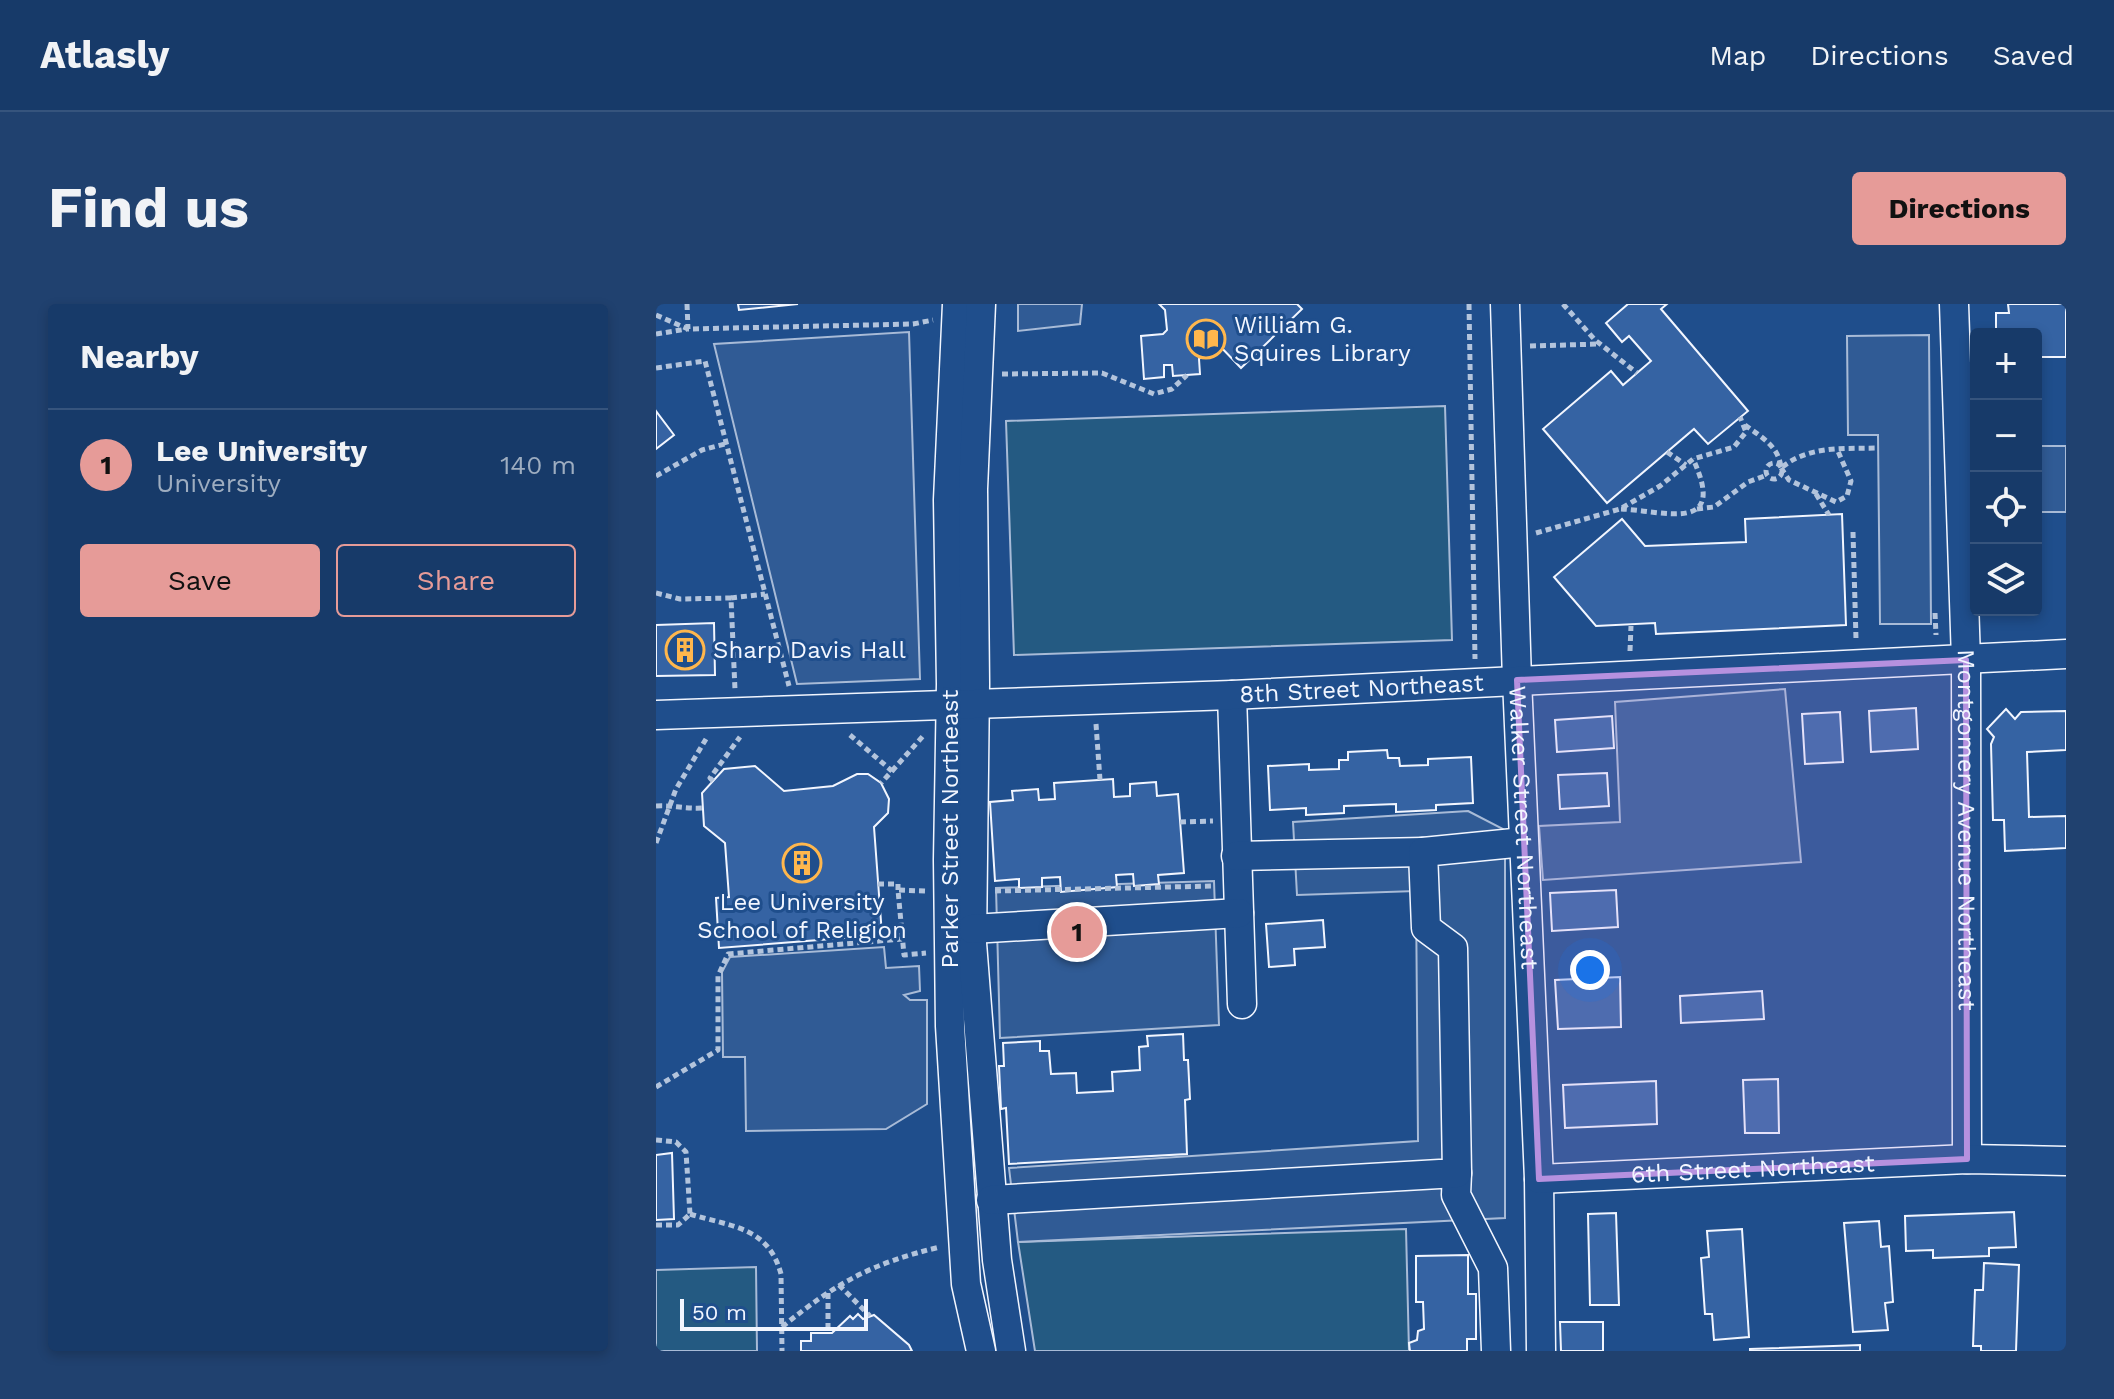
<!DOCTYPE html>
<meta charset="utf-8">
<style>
:root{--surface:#173a69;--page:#20416f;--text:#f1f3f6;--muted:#9eadc0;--line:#36547d;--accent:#e69b98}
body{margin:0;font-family:"Work Sans",sans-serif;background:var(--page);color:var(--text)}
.controls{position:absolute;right:24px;top:24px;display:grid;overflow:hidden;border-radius:8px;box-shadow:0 4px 12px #0003}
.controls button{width:72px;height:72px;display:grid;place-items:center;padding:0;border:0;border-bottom:2px solid var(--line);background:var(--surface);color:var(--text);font:40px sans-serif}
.scale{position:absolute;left:24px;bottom:20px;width:188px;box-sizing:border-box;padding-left:8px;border:4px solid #f2f6ff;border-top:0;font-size:22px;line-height:28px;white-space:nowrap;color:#f2f6ff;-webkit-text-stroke:6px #1f4e8c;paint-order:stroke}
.you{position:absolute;left:934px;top:666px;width:28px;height:28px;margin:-20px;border:6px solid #fff;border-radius:50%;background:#1a73e8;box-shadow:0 0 0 12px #1a73e833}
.badge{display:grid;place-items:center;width:52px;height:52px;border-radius:50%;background:var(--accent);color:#111;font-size:26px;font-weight:700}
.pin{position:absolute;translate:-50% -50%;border:4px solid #fff;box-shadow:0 2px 8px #0006}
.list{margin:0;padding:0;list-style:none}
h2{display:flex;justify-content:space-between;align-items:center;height:104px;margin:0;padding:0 32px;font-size:34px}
h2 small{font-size:26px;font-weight:400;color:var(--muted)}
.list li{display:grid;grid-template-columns:52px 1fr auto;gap:24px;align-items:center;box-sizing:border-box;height:112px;padding:0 32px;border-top:2px solid var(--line)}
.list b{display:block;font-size:30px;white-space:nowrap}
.list p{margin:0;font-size:26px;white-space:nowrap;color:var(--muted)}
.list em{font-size:26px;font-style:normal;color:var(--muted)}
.actions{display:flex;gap:16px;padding:24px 32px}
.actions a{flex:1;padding:18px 0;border:2px solid var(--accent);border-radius:8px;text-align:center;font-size:28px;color:var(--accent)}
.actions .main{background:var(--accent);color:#111}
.icon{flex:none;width:44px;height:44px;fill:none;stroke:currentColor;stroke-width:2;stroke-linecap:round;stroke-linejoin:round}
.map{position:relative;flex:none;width:1410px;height:1047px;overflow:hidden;border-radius:8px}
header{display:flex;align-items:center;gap:48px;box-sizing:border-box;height:112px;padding:0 40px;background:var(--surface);border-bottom:2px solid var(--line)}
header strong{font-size:38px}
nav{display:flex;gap:44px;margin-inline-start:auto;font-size:28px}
.intro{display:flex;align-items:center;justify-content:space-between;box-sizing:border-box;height:192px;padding:0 48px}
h1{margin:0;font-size:56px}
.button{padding:20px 36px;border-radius:8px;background:var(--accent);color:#111;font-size:28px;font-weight:700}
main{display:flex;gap:48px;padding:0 48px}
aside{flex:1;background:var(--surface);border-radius:8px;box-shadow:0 4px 12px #0003}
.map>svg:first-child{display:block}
.green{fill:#245a82;stroke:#a8bbd7;stroke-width:2}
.parking{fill:#305b95;stroke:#a8bbd7;stroke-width:2}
.building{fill:#3563a3;stroke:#f2f6ff;stroke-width:2}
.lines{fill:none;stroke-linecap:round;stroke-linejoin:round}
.minor-casing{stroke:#f2f6ff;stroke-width:31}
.path{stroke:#b3c4dc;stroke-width:5;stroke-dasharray:6 4;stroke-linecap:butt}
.minor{stroke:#1f4e8c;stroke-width:28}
.marked{fill:#b691df;fill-opacity:0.2;stroke:#b691df;stroke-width:6;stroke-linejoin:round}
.labels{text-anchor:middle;stroke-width:6;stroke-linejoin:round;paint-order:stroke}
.poi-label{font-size:24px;fill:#f2f6ff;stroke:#1f4e8c;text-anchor:start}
.street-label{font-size:24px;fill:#f2f6ff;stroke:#1f4e8c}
</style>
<header>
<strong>Atlasly</strong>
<nav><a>Map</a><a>Directions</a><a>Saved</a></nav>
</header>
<div class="intro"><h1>Find us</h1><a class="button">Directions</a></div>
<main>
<aside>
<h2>Nearby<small></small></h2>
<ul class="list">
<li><span class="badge">1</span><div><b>Lee University</b><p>University</p></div><em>140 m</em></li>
</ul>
<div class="actions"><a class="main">Save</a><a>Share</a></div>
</aside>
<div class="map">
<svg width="1410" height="1047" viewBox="0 0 1410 1047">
<rect width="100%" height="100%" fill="#1f4e8c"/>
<!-- green -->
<g class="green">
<polygon points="789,102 796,336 358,351 350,117"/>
<polygon points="750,925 753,1047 379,1047 362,938"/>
<polygon points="100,963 101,1047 0,1047 0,966"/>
</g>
<!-- parking -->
<g class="parking">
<polygon points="362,0 426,0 424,20 362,27"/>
<polygon points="253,28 264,375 141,380 58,40"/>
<polygon points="1273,31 1275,320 1224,320 1222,131 1192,131 1191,32"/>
<rect x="1380" y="142" width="30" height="66"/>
<polygon points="1129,385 1145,558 887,576 883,522 964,518 959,398"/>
<polygon points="812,507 849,526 849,914 362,938 353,864 762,837 760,587 641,591 637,518"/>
<polygon points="558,577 563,721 344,734 340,584"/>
<polygon points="228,643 230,664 263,662 264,687 248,691 254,696 271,696 271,800 230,825 90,827 89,753 67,753 66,668 74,653"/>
</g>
<!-- building -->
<g class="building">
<polygon points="82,0 142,0 83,6"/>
<polygon points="503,0 641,0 646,5 585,64 560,38 543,55 544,70 517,72 516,61 508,61 508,73 488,75 485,32 507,30 511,26 509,6"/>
<polygon points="972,0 1011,0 1005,5 1092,107 1052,140 1038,125 951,199 887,125 955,67 967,81 995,57 973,32 966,38 950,19"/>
<polygon points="1352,0 1410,0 1410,53 1380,53 1380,30 1340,30 1340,9 1353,9"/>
<polygon points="0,107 18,131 0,145"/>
<polygon points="1186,210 1190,321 1000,330 999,319 940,322 898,273 966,215 989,242 1090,238 1089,215"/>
<polygon points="58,319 59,371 0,372 0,321"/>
<polygon points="1260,404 1262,445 1215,448 1213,407"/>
<polygon points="1350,405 1359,415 1365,408 1410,407 1410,446 1371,448 1373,513 1410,512 1410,544 1349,547 1348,516 1337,516 1335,440 1338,433 1331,425"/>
<polygon points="1184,408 1187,458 1149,460 1146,410"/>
<polygon points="956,412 958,444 901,448 899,416"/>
<polygon points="731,446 732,454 743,454 744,462 772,461 772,455 815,453 817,499 780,501 780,506 740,508 740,500 688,502 688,509 650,511 650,504 614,506 612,462 653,460 653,466 683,465 683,456 692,456 692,448"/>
<polygon points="99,462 128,487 177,482 201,470 212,470 225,479 233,495 232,509 218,523 226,631 63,644 60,594 73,593 69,539 48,522 46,489 68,465"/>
<polygon points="951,469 953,502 904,505 902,471"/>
<polygon points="457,475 458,493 474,492 474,480 500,478 501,492 522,490 528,569 502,571 503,580 478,582 477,570 460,571 461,583 405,588 404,573 386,574 386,583 363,584 363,575 339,577 334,498 357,496 356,487 382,485 383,496 399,495 398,479"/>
<polygon points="960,586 962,623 896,627 894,589"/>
<polygon points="667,616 669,643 638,645 639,661 613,663 610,620"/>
<polygon points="964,673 965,723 902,725 899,676"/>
<polygon points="1106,687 1108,715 1025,719 1024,692"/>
<polygon points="527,730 528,756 532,756 534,795 529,796 531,850 353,860 350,804 345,805 343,762 348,762 347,739 384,737 384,747 393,747 395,770 420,769 421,789 457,787 456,768 484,766 483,743 492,742 491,732"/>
<polygon points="1122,775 1123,829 1089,829 1087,776"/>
<polygon points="1000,777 1001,820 909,824 907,781"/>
<polygon points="16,849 18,915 0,916 0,851"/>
<polygon points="1358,908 1360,943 1333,944 1333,952 1277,954 1277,946 1250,947 1249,912"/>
<polygon points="960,909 963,1001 934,1001 932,910"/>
<polygon points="1223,917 1225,943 1233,942 1237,998 1229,999 1232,1026 1197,1028 1188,919"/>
<polygon points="1086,925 1093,1033 1058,1036 1056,1010 1049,1010 1045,954 1053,953 1051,927"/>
<polygon points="812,951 812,990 820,990 820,1035 811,1035 811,1047 754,1047 753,1039 761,1036 762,1027 768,1025 767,998 760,998 760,952"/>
<polygon points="1328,959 1363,961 1360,1047 1325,1047 1325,1042 1317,1042 1319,986 1327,986"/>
<polygon points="202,1010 207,1015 218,1011 253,1041 256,1047 145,1047 145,1037 155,1037 155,1029 176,1029 194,1012 197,1015"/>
<polygon points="904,1018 947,1018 947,1047 905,1047"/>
<polygon points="1204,1041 1204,1047 1094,1047 1094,1045"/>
</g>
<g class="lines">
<defs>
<g id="minor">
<polyline points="301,0 292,196 295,380 292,556 294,722 310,980 325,1047"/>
<polyline points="325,0 317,185 319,380 316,639 341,956 355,1047"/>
<path id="s1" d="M849 0 861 376 883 875 885 1047"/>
<path id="s2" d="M1298 0 1310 356 1311 855"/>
<polyline points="576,391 586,700"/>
<path id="s3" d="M0 411 576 391 1410 350"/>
<polyline points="580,552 767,548"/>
<polyline points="316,625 583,609"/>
<polyline points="801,869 800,891 837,964 840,1047"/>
<path id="s4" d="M883 875 1311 855 1410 857"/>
<polyline points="335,896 801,869 797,644 770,624 767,548 868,538"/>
</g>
</defs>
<!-- minor casing -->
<use href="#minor" class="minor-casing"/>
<!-- path -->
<g class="path">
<polyline points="31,0 32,25 257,20 277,16"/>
<polyline points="813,0 819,355"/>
<polyline points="907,0 939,36 981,69"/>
<polyline points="0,11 32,25"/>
<polyline points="0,30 31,25"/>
<polyline points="874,42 944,40"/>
<polyline points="0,64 49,57 133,382"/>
<polyline points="346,70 446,69 498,90 516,85 531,71"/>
<path d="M1089 121C1105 133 1123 142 1125 164 1153 141 1188 145 1222 144"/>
<polyline points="1011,148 1030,161"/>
<circle cx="1118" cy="167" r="8"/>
<polyline points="1125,164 1133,176 1180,198 1191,192 1195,177 1181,145"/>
<polyline points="0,172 46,146 69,140"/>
<polyline points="1160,190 1173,211"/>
<path d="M965 205C1009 207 1072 230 1037 155"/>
<polyline points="1041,205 1058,203 1092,178 1111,171"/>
<polyline points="1197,228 1200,335"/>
<polyline points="880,229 964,205 1004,182 1037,155 1078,143 1090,128 1084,113"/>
<polyline points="0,289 24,295 75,294 79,386"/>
<polyline points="75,294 109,290"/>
<polyline points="1279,309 1280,331"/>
<polyline points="974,347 975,322"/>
<polyline points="440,420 444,476"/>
<polyline points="194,431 236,467 225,479"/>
<polyline points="236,467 267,432"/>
<polyline points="57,477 54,474 84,433"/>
<path d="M0 502C17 501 29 505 47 504"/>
<polyline points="524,518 557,517"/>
<polyline points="0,539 20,485 50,435"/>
<polyline points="222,580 242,580 242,586"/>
<polyline points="269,587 242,586 248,651 270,649"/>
<polyline points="339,587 557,582"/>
<polyline points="0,783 62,746 62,672 72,650 246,635"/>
<polyline points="0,836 20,838 30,848 34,910"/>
<path d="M34 910C75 923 112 922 125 970L126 1047"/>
<polyline points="0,921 22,921 34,910"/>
<polyline points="183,981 214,1012"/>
<polyline points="172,989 172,1029"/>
<path d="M126 1023C180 979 216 959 284 943"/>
</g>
<!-- minor -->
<use href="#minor" class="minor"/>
</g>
<!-- marked area -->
<path class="marked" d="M1310 356 1311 855 883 875 861 376Z"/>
<!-- icons -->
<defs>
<symbol id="library-ring" viewBox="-11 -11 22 22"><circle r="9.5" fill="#1f4e8c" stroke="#ffb74d" stroke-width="1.5"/><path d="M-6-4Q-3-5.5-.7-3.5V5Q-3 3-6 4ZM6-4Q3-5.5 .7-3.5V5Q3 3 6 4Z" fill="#ffb74d"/></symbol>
<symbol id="building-ring" viewBox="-11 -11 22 22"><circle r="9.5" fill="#1f4e8c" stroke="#ffb74d" stroke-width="1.5"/><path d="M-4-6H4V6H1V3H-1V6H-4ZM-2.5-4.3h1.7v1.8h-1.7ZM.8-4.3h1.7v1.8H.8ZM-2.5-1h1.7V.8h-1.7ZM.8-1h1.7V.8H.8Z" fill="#ffb74d"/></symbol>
</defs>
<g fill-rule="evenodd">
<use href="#library-ring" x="528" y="13" width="44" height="44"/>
<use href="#building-ring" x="7" y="324" width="44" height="44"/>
<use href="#building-ring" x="124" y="537" width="44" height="44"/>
</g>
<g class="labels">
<!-- poi labels -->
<g class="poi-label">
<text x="578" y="29">William G.<tspan x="578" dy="28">Squires Library</tspan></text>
<text x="57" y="354">Sharp Davis Hall</text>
<text x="146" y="606" text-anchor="middle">Lee University<tspan x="146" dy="28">School of Religion</tspan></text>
</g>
<!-- street labels -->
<g class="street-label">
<text dy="8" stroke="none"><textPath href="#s3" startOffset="706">8th Street Northeast</textPath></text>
<text dy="8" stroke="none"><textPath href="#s1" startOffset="524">Walker Street Northeast</textPath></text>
<text transform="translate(294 525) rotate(-90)" y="8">Parker Street Northeast</text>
<text dy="8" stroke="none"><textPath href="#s2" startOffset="526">Montgomery Avenue Northeast</textPath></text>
<text dy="8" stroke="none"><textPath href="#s4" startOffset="214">6th Street Northeast</textPath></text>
</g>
</g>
</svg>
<div class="controls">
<button>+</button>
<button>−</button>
<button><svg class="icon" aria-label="locate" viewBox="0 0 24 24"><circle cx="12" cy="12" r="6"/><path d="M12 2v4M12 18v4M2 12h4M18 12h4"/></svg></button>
<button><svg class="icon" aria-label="layers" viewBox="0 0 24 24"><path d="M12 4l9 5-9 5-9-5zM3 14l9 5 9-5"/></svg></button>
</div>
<div class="scale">50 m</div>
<div class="you"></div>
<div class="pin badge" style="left:421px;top:628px">1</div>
</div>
</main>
